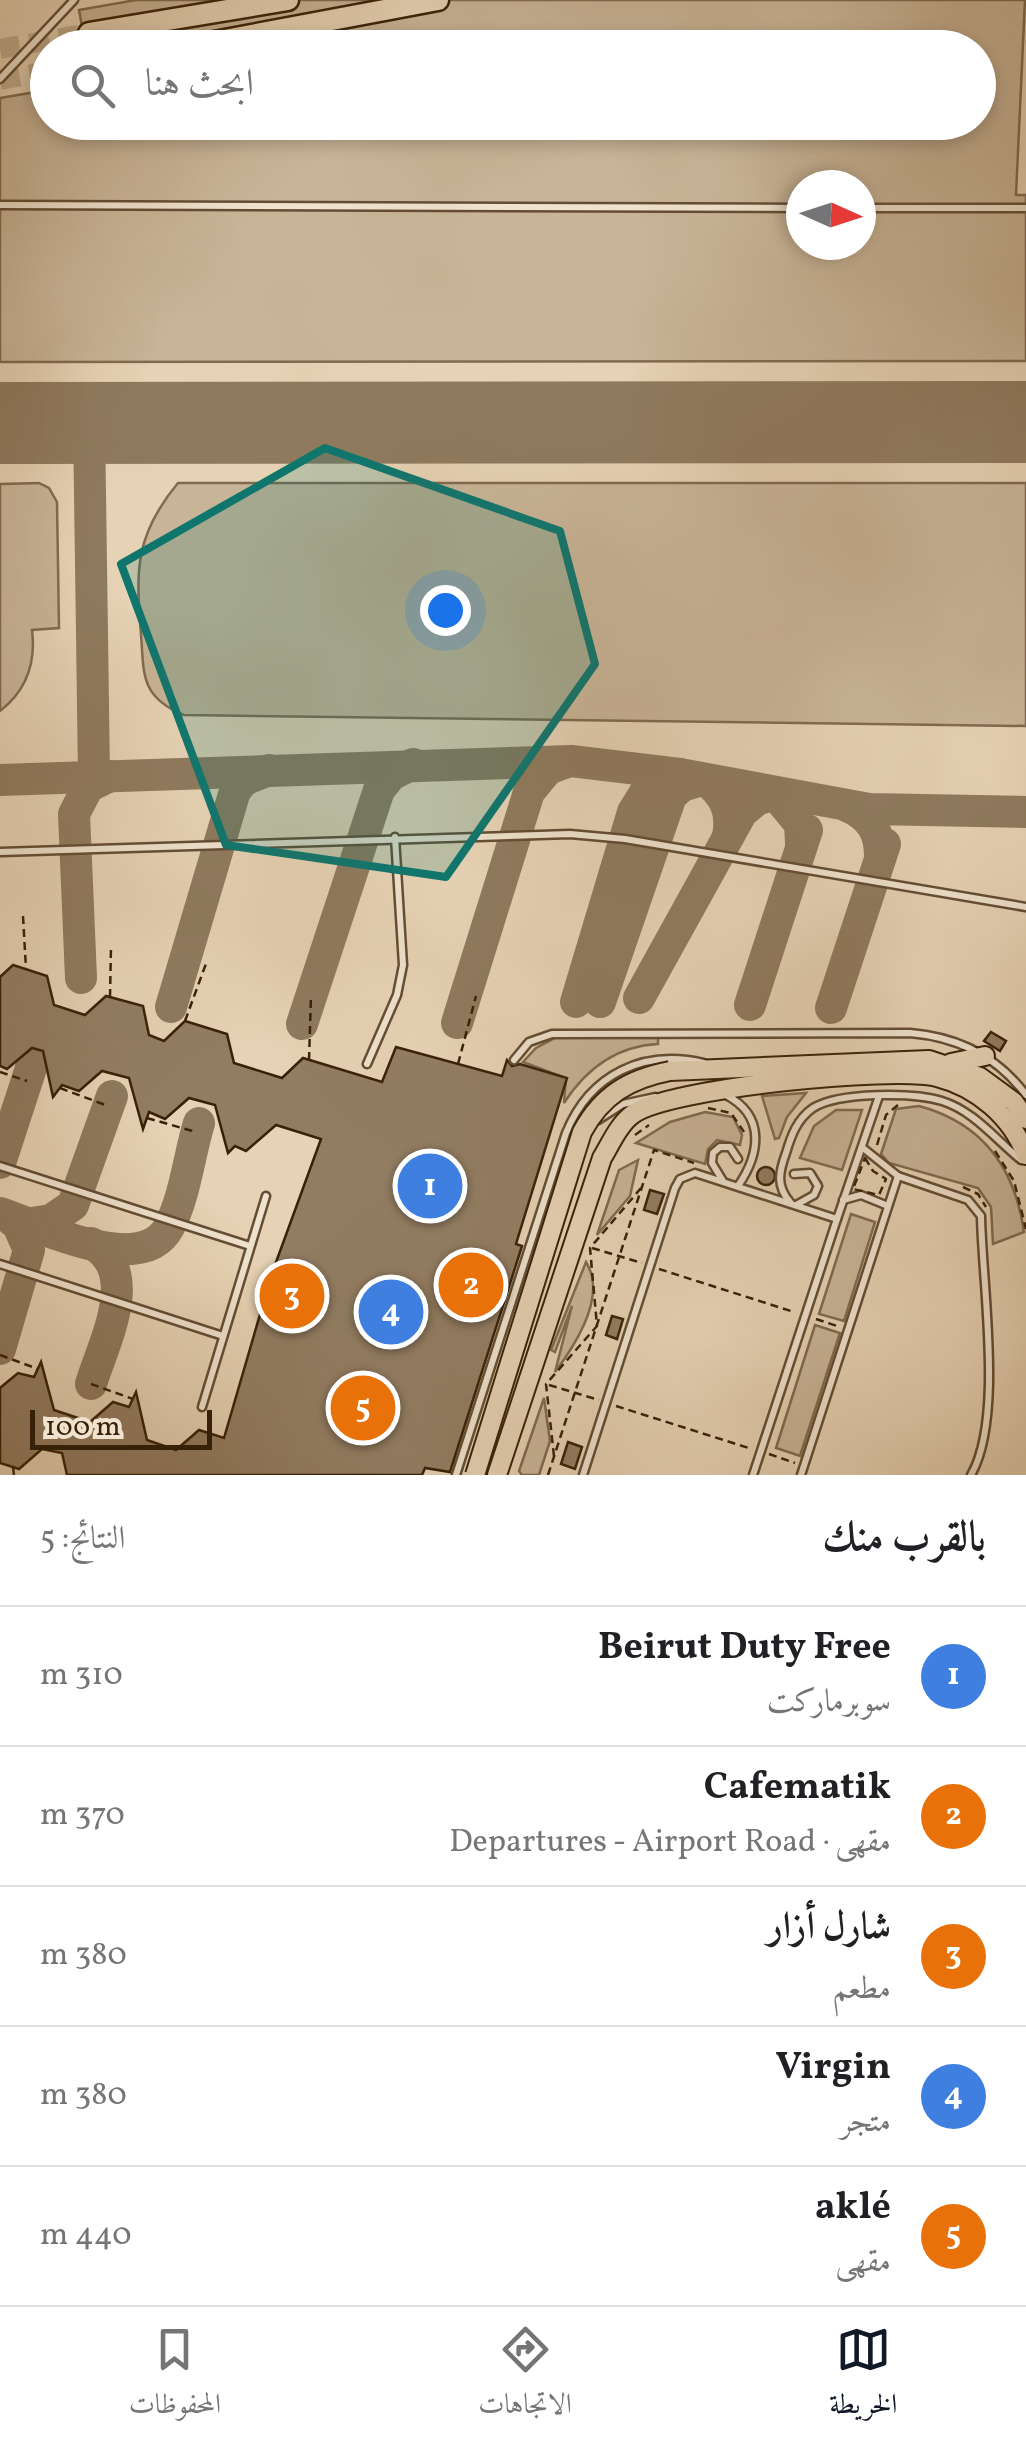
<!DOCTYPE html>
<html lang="ar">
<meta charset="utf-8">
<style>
:root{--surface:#fff;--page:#f6f6f6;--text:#202124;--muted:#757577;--line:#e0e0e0;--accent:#111827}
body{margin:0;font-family:Vollkorn,Amiri,serif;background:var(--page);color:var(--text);direction:rtl}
.compass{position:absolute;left:786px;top:170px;width:90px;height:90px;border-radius:50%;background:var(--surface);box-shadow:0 5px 15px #0003;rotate:93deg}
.scale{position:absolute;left:30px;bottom:25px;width:182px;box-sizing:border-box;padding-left:10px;border:5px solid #382109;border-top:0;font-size:28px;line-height:35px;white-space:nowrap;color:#382109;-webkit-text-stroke:8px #efe2ce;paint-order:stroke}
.you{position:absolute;left:445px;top:610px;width:35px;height:35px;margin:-25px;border:8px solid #fff;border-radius:50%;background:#1a73e8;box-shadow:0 0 0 15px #1a73e833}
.badge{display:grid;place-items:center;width:65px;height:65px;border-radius:50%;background:var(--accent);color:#fff;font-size:32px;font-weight:700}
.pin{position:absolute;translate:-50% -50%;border:5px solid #fff;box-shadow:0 2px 10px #0006}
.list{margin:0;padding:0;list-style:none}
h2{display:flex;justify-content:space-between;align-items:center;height:130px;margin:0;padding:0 40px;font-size:42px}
h2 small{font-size:32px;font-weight:400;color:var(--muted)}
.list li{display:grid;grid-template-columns:65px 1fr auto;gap:30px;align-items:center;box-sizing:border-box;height:140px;padding:0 40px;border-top:2px solid var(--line)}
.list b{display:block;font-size:38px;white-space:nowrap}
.list p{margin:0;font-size:32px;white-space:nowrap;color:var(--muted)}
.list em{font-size:32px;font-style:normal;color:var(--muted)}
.icon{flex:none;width:55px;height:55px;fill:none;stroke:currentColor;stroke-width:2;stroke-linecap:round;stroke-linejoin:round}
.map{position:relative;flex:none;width:1026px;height:1475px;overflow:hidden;direction:ltr}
.search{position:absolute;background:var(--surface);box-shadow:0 5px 15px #0003;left:30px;right:30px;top:30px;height:110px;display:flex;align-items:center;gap:25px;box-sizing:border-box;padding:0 35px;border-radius:55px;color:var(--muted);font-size:38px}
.sheet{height:830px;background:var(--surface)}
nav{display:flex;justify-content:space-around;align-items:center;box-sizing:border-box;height:140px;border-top:2px solid var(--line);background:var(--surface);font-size:28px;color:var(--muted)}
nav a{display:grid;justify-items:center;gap:5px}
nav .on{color:var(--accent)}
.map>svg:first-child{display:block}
.green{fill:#c8b497;stroke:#806a50;stroke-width:2.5;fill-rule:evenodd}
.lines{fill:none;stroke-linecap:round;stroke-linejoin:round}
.taxiway{stroke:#8f7a5e;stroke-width:32}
.runway{stroke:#8f7a5e;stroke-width:82}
.building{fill:#927d62;stroke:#382109;stroke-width:2.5}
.motorway-tunnel{stroke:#c3af92;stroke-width:20;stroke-dasharray:20 10;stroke-linecap:butt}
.service-casing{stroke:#644d34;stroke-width:11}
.primary-casing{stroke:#382109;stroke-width:22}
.motorway-casing{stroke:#382109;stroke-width:25}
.path{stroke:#382109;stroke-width:2.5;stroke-dasharray:8 5;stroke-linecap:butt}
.service{stroke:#efe2ce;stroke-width:6}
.primary{stroke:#e6d2b4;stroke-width:18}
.motorway{stroke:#e6d2b4;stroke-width:20}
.primary-bridge-casing{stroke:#382109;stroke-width:22;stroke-linecap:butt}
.primary-bridge{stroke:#e6d2b4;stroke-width:18}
.marked{fill:#0f766e;fill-opacity:0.2;stroke:#0f766e;stroke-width:8;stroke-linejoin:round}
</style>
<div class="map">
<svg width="1026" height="1475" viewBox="0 0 1026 1475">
<rect width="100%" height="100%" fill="#e6d2b4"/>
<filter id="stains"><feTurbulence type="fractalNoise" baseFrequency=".002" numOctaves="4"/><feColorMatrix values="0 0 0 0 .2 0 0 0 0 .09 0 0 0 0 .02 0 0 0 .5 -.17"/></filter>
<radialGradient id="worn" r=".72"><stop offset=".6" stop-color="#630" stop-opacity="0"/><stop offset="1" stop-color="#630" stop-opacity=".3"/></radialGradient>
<!-- green -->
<g class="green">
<path d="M136 0H1025L1016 195H1026V361L0 362V98L47 90 48 122H978V48H86L79 10ZM801 185H861V245H801Z"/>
<path d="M39 483 49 488 57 502 59 628 32 630C36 662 27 690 0 711V484Z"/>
<path d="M178 483H1026V726L184 715C140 697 144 674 141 634 136 571 134 536 178 483Z"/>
<path d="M557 1037 658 1038V1044C617 1046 586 1069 564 1103L566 1078 523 1062 536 1048Z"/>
<polygon points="806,1093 787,1117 779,1138 775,1139 762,1096"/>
<path d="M919 1106C982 1123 1015 1168 1024 1232L993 1244 991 1207 978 1188 889 1163 881 1154 896 1109Z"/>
<polygon points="836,1110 862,1110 842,1170 800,1158 814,1126"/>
<polygon points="705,1112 733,1117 742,1135 740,1145 717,1140 708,1149 705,1164 636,1143 670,1122"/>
<polygon points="638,1160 630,1196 597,1235 619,1170"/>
<polygon points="851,1214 875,1222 844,1321 819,1314"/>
<path d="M586 1262C607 1295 576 1344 555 1372L572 1306 555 1352 551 1350Z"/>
<polygon points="815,1325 840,1333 800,1456 776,1448"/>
<polygon points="544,1398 550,1441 539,1475 522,1475 519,1471"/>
</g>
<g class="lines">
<!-- taxiway -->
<g class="taxiway">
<polyline points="89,423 94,776"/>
<polyline points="0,780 571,761 680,774 869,809 1026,812"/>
<path d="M847 806C870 816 880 831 880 856"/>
<polyline points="81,978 74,814 88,787 110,776"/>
<polyline points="639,998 742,812 758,799 776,795 800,824 801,843"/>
<polyline points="576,1002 633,812 651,783 680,774"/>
<path d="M600 1002 671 796 682 786 705 779C724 795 733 810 728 836"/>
<polyline points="750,1005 807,830"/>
<polyline points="171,1007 235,791 244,780 269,770"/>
<polyline points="831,1008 885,844"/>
<polyline points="457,1023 529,792 548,769 567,762"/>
<polyline points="302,1024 379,790 391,775 413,764"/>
<polyline points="0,1163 32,1065"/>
<path d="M0 1213C42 1227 142 1278 169 1227 185 1197 189 1156 199 1123"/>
<polyline points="32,1223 51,1220 73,1205 112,1096"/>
<polyline points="0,1349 29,1250 18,1225 7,1216"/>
<path d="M91 1384C104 1341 142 1272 91 1243"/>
</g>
<!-- runway -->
<polyline class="runway" points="0,423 1026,422"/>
</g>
<!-- building -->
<g class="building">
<polygon points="13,965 47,976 54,1005 85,1015 106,996 143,1006 149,1035 164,1041 185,1021 227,1034 234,1063 282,1078 303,1058 382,1082 396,1047 502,1076 507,1060 512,1066 520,1064 567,1078 516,1244 522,1246 450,1472 425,1468 422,1475 67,1475 62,1453 42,1449 19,1469 0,1463 0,1388 18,1373 34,1377 41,1362 54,1410 90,1422 113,1402 129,1407 136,1392 147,1440 176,1450 199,1430 224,1438 261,1311 260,1290 275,1265 321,1139 276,1125 246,1151 235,1146 228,1153 215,1105 189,1098 165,1119 149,1112 143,1129 129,1078 102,1071 79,1091 62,1085 53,1097 43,1051 32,1048 7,1069 0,1066 0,977"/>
<polygon points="991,1032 1006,1041 1000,1051 984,1041"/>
<circle cx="766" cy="1176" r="9"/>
<polygon points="650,1190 664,1194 657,1214 644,1210"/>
<polygon points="612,1316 623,1319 617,1339 606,1335"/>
<polygon points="568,1442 582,1447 575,1469 561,1464"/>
</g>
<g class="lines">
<!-- motorway-tunnel -->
<g class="motorway-tunnel">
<polyline points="0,49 89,33"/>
<polyline points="0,80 48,71"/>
</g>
<defs>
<g id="service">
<polyline points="0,79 74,0"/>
<polyline points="0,205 801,208"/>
<polyline points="861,208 1026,208"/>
<polyline points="0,852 570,834 625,839 1026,907"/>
<path d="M514 1060 529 1042 552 1034 910 1033C958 1037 998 1057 1026 1095"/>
<polyline points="367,1064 397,995 403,965 395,837"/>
<path d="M726 1095C766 1116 760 1154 738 1186"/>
<polyline points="598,1120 623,1104 655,1097"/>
<polyline points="863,1148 898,1176"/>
<polyline points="0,1166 250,1246"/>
<polyline points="794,1174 810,1173 818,1186 814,1195 796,1205"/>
<polyline points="723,1181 712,1163 713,1153 720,1147 730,1147 738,1159"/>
<polyline points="843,1200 861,1195 888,1206"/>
<path d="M790 1202C776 1186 779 1172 786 1153 791 1136 797 1119 813 1108 839 1092 913 1092 942 1101 974 1111 995 1139 1021 1160"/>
<polyline points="837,1219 879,1096"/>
<polyline points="0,1264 223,1336"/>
<polyline points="202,1407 266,1196"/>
<path d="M456 1475 566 1133C590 1074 643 1049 704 1063"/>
<polyline points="583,1475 675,1188 680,1179 695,1173 837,1219 753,1475"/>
<path d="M801 1475 898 1176 968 1200 981 1216C982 1284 1004 1418 971 1475"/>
</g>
<g id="primary">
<polyline points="951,1063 985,1056"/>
<polyline points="670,1071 929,1060 980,1077 1014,1102 1026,1119"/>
<path d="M497 1475 602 1158C611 1143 619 1124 633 1114 668 1088 893 1066 937 1077 977 1087 1012 1117 1026 1155"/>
</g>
<g id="motorway">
<polyline points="89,33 288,0"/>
<polyline points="182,48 438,0"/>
</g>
</defs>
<!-- service casing -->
<use href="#service" class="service-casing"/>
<!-- primary casing -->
<use href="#primary" class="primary-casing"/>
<!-- motorway casing -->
<use href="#motorway" class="motorway-casing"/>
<!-- path -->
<g class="path">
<polyline points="23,916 26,969"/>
<polyline points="110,997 111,946"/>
<polyline points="185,1021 207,961"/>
<polyline points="309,1060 311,996"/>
<polyline points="458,1064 476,996"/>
<polyline points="0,1072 27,1081"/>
<polyline points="60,1088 108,1106"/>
<polyline points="708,1108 731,1113 744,1132"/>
<polyline points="147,1118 196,1132"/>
<polyline points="635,1135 649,1125"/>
<polyline points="877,1145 886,1115 898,1105"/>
<polyline points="995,1151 1014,1181 1026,1229"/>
<polygon points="865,1158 873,1171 886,1179 879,1195 853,1189"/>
<polyline points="963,1187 978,1194 986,1207"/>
<polyline points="592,1248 642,1263"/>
<polyline points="659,1269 794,1312"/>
<polyline points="816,1319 837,1326"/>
<polyline points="0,1355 38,1369"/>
<polyline points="91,1384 133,1399"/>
<polyline points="549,1385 599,1400"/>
<polyline points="616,1406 752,1449"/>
<polyline points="769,1454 795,1463"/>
<polyline points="554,1456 546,1384 597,1326 590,1248 641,1188"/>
<polyline points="13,1467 14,1475"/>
<polyline points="548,1475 654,1150 694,1163"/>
</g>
<!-- service -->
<use href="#service" class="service"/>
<!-- primary -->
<use href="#primary" class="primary"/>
<!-- motorway -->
<use href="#motorway" class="motorway"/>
<defs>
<path id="primary-bridge" d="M475 1475 582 1132C602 1095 629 1079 670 1071"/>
</defs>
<!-- primary-bridge casing -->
<use href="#primary-bridge" class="primary-bridge-casing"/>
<!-- primary-bridge -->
<use href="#primary-bridge" class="primary-bridge"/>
</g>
<!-- marked area -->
<path class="marked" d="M325 448 560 531 595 664 446 877 226 845 121 564Z"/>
<rect width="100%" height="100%" filter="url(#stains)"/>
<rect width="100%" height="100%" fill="url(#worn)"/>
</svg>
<svg class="compass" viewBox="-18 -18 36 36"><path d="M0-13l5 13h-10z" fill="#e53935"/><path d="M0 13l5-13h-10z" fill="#757577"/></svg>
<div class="scale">100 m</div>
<div class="you"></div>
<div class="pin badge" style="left:430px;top:1186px;background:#3f7fe0">1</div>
<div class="pin badge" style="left:471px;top:1285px;background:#e8710a">2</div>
<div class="pin badge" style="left:292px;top:1296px;background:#e8710a">3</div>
<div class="pin badge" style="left:391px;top:1312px;background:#3f7fe0">4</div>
<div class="pin badge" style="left:363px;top:1408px;background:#e8710a">5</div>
<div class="search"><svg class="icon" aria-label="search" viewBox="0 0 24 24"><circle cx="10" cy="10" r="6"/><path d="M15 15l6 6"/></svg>ابحث هنا</div>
</div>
<section class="sheet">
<h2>بالقرب منك<small>النتائج: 5</small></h2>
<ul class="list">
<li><span class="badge" style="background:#3f7fe0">1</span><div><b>Beirut Duty Free</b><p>سوبرماركت</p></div><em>310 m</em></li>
<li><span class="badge" style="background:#e8710a">2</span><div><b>Cafematik</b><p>مقهى · Departures - Airport Road</p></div><em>370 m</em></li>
<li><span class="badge" style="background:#e8710a">3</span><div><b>شارل أزار</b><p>مطعم</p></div><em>380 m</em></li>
<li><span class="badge" style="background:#3f7fe0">4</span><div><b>Virgin</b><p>متجر</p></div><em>380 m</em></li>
<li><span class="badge" style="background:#e8710a">5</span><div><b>aklé</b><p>مقهى</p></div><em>440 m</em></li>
</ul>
</section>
<nav>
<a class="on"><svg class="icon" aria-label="map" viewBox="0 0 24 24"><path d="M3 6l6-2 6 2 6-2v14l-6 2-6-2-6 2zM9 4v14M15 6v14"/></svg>الخريطة</a>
<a><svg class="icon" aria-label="directions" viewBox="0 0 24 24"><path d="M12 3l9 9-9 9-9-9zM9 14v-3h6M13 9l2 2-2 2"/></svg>الاتجاهات</a>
<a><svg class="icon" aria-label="saved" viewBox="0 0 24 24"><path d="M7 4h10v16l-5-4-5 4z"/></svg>المحفوظات</a>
</nav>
